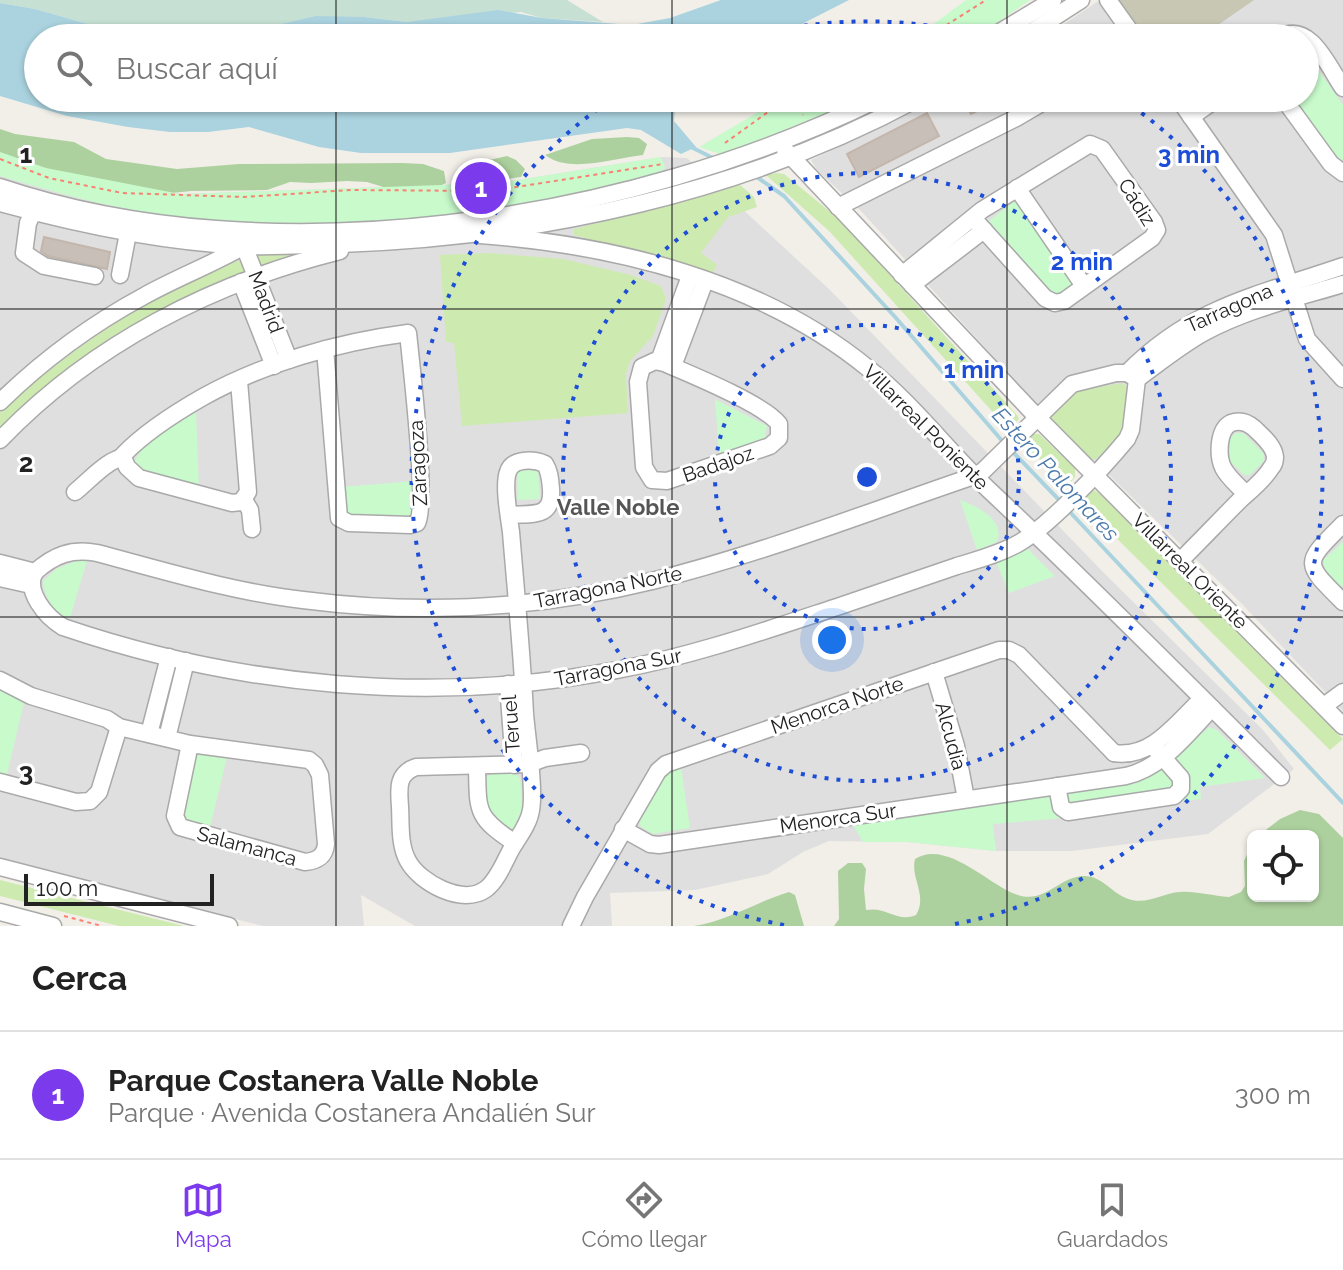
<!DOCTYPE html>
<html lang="es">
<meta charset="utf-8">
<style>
:root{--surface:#fff;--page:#f6f6f6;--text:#222;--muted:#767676;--line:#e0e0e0;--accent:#7c3aed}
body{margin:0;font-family:Raleway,sans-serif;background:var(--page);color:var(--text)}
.controls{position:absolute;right:24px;bottom:24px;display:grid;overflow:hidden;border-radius:12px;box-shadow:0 2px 6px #0004}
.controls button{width:72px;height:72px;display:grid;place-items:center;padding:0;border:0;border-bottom:2px solid var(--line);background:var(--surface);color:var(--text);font:40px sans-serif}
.scale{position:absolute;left:24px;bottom:20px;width:190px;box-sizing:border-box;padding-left:8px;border:4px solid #222;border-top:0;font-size:22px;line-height:28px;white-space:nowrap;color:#222;-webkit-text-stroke:6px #fff;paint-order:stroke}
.you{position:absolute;left:832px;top:640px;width:28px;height:28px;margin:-20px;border:6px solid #fff;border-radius:50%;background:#1a73e8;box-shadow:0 0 0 12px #1a73e833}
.badge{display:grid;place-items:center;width:52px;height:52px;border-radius:50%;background:var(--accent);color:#fff;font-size:26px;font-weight:700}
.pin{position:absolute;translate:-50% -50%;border:4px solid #fff;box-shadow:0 2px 8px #0006}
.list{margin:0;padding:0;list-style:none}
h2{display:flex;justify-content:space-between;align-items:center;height:104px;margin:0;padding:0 32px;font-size:34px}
h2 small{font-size:26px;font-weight:400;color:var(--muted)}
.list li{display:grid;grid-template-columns:52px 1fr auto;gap:24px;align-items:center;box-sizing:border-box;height:128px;padding:0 32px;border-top:2px solid var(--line)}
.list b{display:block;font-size:30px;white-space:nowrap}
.list p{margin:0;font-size:26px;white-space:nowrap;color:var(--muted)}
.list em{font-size:26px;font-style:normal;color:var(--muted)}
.icon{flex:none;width:44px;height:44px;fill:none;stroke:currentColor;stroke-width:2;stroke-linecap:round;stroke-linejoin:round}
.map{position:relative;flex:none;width:1343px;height:926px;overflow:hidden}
.search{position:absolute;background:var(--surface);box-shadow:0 2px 6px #0004;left:24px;right:24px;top:24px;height:88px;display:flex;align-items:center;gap:20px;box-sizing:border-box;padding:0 28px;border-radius:44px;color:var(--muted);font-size:30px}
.sheet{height:232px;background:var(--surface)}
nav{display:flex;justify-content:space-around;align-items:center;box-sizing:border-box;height:112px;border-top:2px solid var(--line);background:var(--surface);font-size:22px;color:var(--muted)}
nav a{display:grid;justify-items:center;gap:4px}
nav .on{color:var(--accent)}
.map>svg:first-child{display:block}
.residential{fill:#e0dfdf}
.construction{fill:#c7c7b4}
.grass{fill:#cdebb0}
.forest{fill:#add19e}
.wetland{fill:#c6e0d4}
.park{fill:#c8facc}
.water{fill:#aad3df}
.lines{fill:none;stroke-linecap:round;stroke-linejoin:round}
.stream{stroke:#aad3df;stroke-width:4}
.building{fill:#c7bfb8;stroke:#c4b6ab;stroke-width:2}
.minor-casing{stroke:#a9a9a9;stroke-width:19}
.path{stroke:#fa8072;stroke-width:2;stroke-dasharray:4 4;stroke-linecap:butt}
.minor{stroke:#fff;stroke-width:16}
.grid{fill:none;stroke:#222;stroke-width:2;stroke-opacity:0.55}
.ring{fill:none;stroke:#1d4ed8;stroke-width:4;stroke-dasharray:4 8}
.labels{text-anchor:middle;stroke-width:6;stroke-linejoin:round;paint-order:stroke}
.street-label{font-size:20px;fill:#222;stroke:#fff}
.water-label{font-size:22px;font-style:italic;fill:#4a7aab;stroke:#fff}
.neighbourhood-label{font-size:22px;font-weight:bold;fill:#555;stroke:#fff}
.grid-label{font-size:26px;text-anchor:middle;font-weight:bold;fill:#222;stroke:#fff;stroke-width:6;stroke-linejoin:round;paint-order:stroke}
.centre{fill:#1d4ed8;stroke:#fff;stroke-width:4}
.ring-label{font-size:24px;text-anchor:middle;font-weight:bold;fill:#1d4ed8;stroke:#fff;stroke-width:6;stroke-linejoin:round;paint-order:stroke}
</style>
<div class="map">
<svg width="1343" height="926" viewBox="0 0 1343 926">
<rect width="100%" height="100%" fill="#f2efe9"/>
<!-- residential -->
<g class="residential">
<polygon points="1100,0 1343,0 1343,711 1241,603 1034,402 862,212 817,170 811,160 943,98 1305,98 1305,38 1043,38"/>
<polygon points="0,152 128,185 180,194 499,183 661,157 687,158 830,290 1105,574 1263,730 1294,769 1208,834 1072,851 996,851 907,842 829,841 803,852 768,874 695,890 610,893 612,926 415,926 361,895 364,926 263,926 0,859"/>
</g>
<!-- construction -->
<polygon class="construction" points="1116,0 1254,0 1199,38 1180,38 1173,29 1160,38 1142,38"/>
<!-- grass -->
<g class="grass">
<polygon points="777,173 784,174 839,219 1017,415 1019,419 1009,430 830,232 766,175"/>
<polygon points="739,184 754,197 757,207 728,217 701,253 717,265 713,273 574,235 574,229 701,197"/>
<polygon points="259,253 294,253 296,256 262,267 257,257"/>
<polygon points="488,253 563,259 631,275 661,286 666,299 653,336 630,361 626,374 628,413 462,426 454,343 446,342 440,255"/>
<path d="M236 261 243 263 246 268 243 273 196 293 0 431V413L10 403C79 343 151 295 236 261Z"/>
<polygon points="1121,383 1129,388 1121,436 1096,459 1087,460 1051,422 1052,415 1075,392"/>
<polygon points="1034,434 1039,434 1075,468 1075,477 1068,485 1023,444"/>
<polygon points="1094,490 1100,494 1343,739 1330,750 1079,501 1088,491"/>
<polygon points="0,880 184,926 119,926 0,896"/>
</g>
<!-- forest -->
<g class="forest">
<polygon points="0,129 15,134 74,142 106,159 177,169 239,164 402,163 423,164 444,171 446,183 416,197 367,182 347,181 311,183 290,182 267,190 191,191 162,194 110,189 0,155"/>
<path d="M627 137 639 138 647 144 643 155C614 158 570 174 545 155L592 139Z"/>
<polygon points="507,156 516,160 525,169 521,177 490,181 476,173 481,162"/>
<path d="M1300 810 1319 814 1343 838V926H834L839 919 838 871 848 863H862L866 869 864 889 866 910C887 906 897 923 916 915 928 895 910 878 915 859 946 839 988 884 1015 894 1044 906 1059 876 1084 876 1104 876 1113 896 1132 900 1149 904 1163 893 1180 892 1196 891 1212 896 1229 897L1241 892 1245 886 1244 861 1253 841V896H1313V836H1258L1280 819Z"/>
<path d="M789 892 795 895 804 926H694C728 921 756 902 789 892Z"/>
</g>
<!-- wetland -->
<polygon class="wetland" points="0,0 567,0 603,22 542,18 521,12 407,22 364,17 273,26 242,38 137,38 35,9 0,3"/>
<!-- park -->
<g class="park">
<polygon points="966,0 1030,0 975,38 915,38"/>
<polygon points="1305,51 1343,105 1343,160 1337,159 1294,98 1305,98"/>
<polygon points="790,98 862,98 723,155 699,147 763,109"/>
<path d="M0 152 46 168 180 194 499 183 661 157 665 167 662 172 640 180C573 194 505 211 437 218 351 226 251 226 165 215 109 208 54 192 0 176Z"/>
<polygon points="1018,201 1077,283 1058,295 1050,291 989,221 1012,203"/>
<polygon points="715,399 767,426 765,438 719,454"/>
<polygon points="196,410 199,490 146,477 134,462 145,443"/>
<polygon points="1235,433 1243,433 1264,454 1264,461 1250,475 1244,475 1229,460 1230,439"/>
<polygon points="538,470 540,499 518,500 517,471"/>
<polygon points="415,481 418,511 409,521 345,515 341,487"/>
<path d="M960 500C978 506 1006 521 997 542L977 550Z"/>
<polygon points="1343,542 1343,586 1338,585 1325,569 1323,560"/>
<polygon points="1028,549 1055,576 1009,593 995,559"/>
<path d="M76 561H87L70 618C54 614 44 597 43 581L56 569Z"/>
<polygon points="0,688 24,702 6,779 0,777"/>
<polygon points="1209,727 1217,730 1265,778 1200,787 1201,799 1053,819 993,824 996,851 907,842 863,842 853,825 1139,782 1161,770"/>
<polygon points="198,750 228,753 209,832 180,820 192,757"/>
<polygon points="681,767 690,828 653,834 641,827 638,820 666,772"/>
<polygon points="514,773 520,778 523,807 513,829 508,830 488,817 484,778 492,774"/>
</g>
<!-- water -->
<g class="water">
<polygon points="721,0 849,0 794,28 782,38 242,38 273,26 316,16 364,17 407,22 498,10 542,18 632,25 670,18"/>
<polygon points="0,3 35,9 137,38 38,38 38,98 685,98 675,109 674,121 696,147 681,154 641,130 627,128 450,153 361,153 319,147 249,127 208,132 170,132 128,127 67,116 0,96"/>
</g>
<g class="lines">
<!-- stream -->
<g class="stream">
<polyline points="689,146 713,158"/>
<polyline points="754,175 784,196 896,318 1004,443"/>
<polyline points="1010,449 1062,503"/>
<polyline points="1068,510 1343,803"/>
</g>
</g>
<!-- building -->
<g class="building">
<polygon points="962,98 1003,98 971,114"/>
<polygon points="927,113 939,136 859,177 847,154"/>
<polygon points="44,237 110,252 107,269 48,256 41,251"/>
</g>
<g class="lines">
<defs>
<g id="minor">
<polyline points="1108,0 1135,38"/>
<polyline points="990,38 1053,0"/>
<polyline points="1022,38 1081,0"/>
<path d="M1280 38C1310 20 1329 68 1343 88"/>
<polyline points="1178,98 1274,235 1307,339 1343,379"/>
<polyline points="1283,98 1331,164 1343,173"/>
<polyline points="1191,117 1218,98"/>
<polyline points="785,150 1036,416 1343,726"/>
<path d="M0 187C271 278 627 223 880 98"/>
<polyline points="1017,188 1084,286"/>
<path d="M0 203C80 225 161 242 244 246 277 247 309 245 341 244 540 237 743 193 919 98"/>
<polyline points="37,204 28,223 24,253 44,266 95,276"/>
<polyline points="838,207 1016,118 1050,98"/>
<path d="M480 235C616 245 762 281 869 369 913 404 947 450 988 489 1088 583 1184 680 1281 777"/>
<polyline points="245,238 244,246 289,360"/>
<polyline points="120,275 128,233"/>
<polyline points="902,275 982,210 1090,144 1102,149 1154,222 1157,230 1152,238 1064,301 1055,303 1045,298 973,218"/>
<polyline points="241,282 274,366"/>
<polyline points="912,285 984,230"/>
<path d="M655 361 664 363C690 374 764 404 779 424V438L770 446 667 481 652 480 644 467 638 382 642 367Z"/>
<polyline points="659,361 690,276"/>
<polyline points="673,366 705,281"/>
<path d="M1127 373C1193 306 1259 295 1343 266"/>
<path d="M1137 379C1159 363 1180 346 1203 333 1247 309 1296 298 1343 284"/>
<path d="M0 402C43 360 92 324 144 296 176 278 211 265 244 246"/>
<path d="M0 440C92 344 212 283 340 251"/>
<polyline points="123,457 127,467 139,478 232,503 241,502 248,492 239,381"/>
<path d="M75 492C86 483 96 472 108 464 113 460 120 459 123 455 145 432 175 413 203 397 264 363 339 342 408 333 411 362 428 507 417 523L410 525 349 523 339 518 325 349"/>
<polyline points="244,500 250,510 252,529"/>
<path d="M509 515C532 513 553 519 551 489 550 479 550 472 545 464 534 459 512 458 508 472 503 485 509 517 511 532 516 593 522 653 525 714 527 738 535 789 531 810 529 824 519 836 512 848 505 860 498 880 486 889 463 906 420 883 408 861 399 845 401 824 400 807 399 790 396 774 416 767L529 764 545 758 581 753"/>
<path d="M1343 524C1303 564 1303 562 1343 602"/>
<path d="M1181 560C1201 540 1221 519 1241 499 1251 490 1264 480 1271 468 1274 465 1275 461 1275 457 1274 445 1261 435 1254 428 1247 422 1239 420 1231 423 1223 427 1221 435 1220 443 1217 470 1229 476 1246 494"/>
<polyline points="0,563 35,572"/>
<path d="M35 572C24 591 46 617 63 627 239 687 434 705 617 670 692 656 764 631 837 607 877 593 917 580 957 566 977 560 1000 554 1019 543 1050 525 1103 468 1127 439L1131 430 1137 379"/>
<path d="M35 572C54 555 72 548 97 553 165 571 233 592 303 600 420 615 538 609 652 581 761 554 868 512 974 476L983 471 1072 384 1116 373H1127L1137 379"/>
<polyline points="0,578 31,585"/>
<polyline points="934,672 956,746 966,799"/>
<path d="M0 680 31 696 107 719 119 727 190 744 309 760 315 765 320 775 326 844C325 856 317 861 305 862L180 827 175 816 190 744"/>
<polyline points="508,684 514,765"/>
<polyline points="1324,706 1343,692"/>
<polyline points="149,734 169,657"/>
<polyline points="167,738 186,661"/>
<path d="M1114 753C1152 759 1177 722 1202 699"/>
<path d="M477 766C478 811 475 817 515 843"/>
<polyline points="0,782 76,802 90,801 99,792 119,727"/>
<polyline points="1057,786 1061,807 1068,812 1174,796 1181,789 1181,778 1152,745"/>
<path d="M623 829 650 844 659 845 1126 776C1162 768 1187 734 1212 708"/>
<polyline points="0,867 229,926"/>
<polyline points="0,912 53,926"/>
<polyline points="571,926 585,897 658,771 666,764 999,650 1009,650 1019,655 1114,753"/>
</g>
</defs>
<!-- minor casing -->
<use href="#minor" class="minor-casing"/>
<!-- path -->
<g class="path">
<polyline points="926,38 986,0"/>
<polyline points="796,100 803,115"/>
<polyline points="725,143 768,112 802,98"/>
<polyline points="0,159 49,178 122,193 244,197 351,190 491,191 663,164"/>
<polyline points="64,916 102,926"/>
</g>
<!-- minor -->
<use href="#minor" class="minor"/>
</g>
<!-- grid -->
<path class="grid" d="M336 0V38M672 0V38M1007 0V38M336 98V926M672 98V926M1007 98V926M0 309H1343M0 617H1343"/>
<!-- distance rings -->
<g class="ring">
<circle cx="867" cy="477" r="152"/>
<circle cx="867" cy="477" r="304"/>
<path d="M784 925A456 456 0 0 1 612 99M745 38A456 456 0 0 1 989 38M1122 99A456 456 0 0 1 950 925"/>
</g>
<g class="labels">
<!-- street labels -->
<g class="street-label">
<text transform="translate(1137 202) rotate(58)" y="7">Cádiz</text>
<text transform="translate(266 302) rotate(69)" y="7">Madrid</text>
<text transform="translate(1229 308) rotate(-24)" y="7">Tarragona</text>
<text transform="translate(926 427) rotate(45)" y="7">Villarreal Poniente</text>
<text transform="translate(418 463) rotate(-93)" y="7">Zaragoza</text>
<text transform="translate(718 464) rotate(-19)" y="7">Badajoz</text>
<text transform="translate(1190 571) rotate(45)" y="7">Villarreal Oriente</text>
<text transform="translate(608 587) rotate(-11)" y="7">Tarragona Norte</text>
<text transform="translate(618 667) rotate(-11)" y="7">Tarragona Sur</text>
<text transform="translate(837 705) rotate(-19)" y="7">Menorca Norte</text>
<text transform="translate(511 724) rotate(-94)" y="7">Teruel</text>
<text transform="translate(951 736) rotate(75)" y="7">Alcudia</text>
<text transform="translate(838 818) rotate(-8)" y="7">Menorca Sur</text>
<text transform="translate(247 846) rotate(15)" y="7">Salamanca</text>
</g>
<!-- water labels -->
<g class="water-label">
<text transform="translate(1056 474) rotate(47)" y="8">Estero Palomares</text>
</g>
<!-- neighbourhood labels -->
<g class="neighbourhood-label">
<text x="618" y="515">Valle Noble</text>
</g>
</g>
<g class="grid-label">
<text x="26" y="163">1</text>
<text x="26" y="472">2</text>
<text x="26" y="781">3</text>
</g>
<circle cx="867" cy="477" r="12" class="centre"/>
<g class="ring-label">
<text x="1189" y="163">3 min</text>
<text x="1082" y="270">2 min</text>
<text x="974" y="378">1 min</text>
</g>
</svg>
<div class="controls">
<button><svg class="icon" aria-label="locate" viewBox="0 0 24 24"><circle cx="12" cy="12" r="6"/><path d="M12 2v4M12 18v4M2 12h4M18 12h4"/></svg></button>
</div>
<div class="scale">100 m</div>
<div class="you"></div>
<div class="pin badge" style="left:481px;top:188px">1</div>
<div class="search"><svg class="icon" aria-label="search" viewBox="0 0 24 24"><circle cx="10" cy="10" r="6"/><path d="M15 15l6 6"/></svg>Buscar aquí</div>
</div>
<section class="sheet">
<h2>Cerca<small></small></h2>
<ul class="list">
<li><span class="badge">1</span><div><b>Parque Costanera Valle Noble</b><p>Parque · Avenida Costanera Andalién Sur</p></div><em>300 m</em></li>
</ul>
</section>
<nav>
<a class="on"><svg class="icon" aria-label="map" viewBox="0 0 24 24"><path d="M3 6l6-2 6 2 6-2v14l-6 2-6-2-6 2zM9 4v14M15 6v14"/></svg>Mapa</a>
<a><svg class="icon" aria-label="directions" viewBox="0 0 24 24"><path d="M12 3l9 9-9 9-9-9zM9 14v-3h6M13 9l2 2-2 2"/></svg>Cómo llegar</a>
<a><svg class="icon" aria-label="saved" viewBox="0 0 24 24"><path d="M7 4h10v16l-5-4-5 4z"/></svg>Guardados</a>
</nav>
